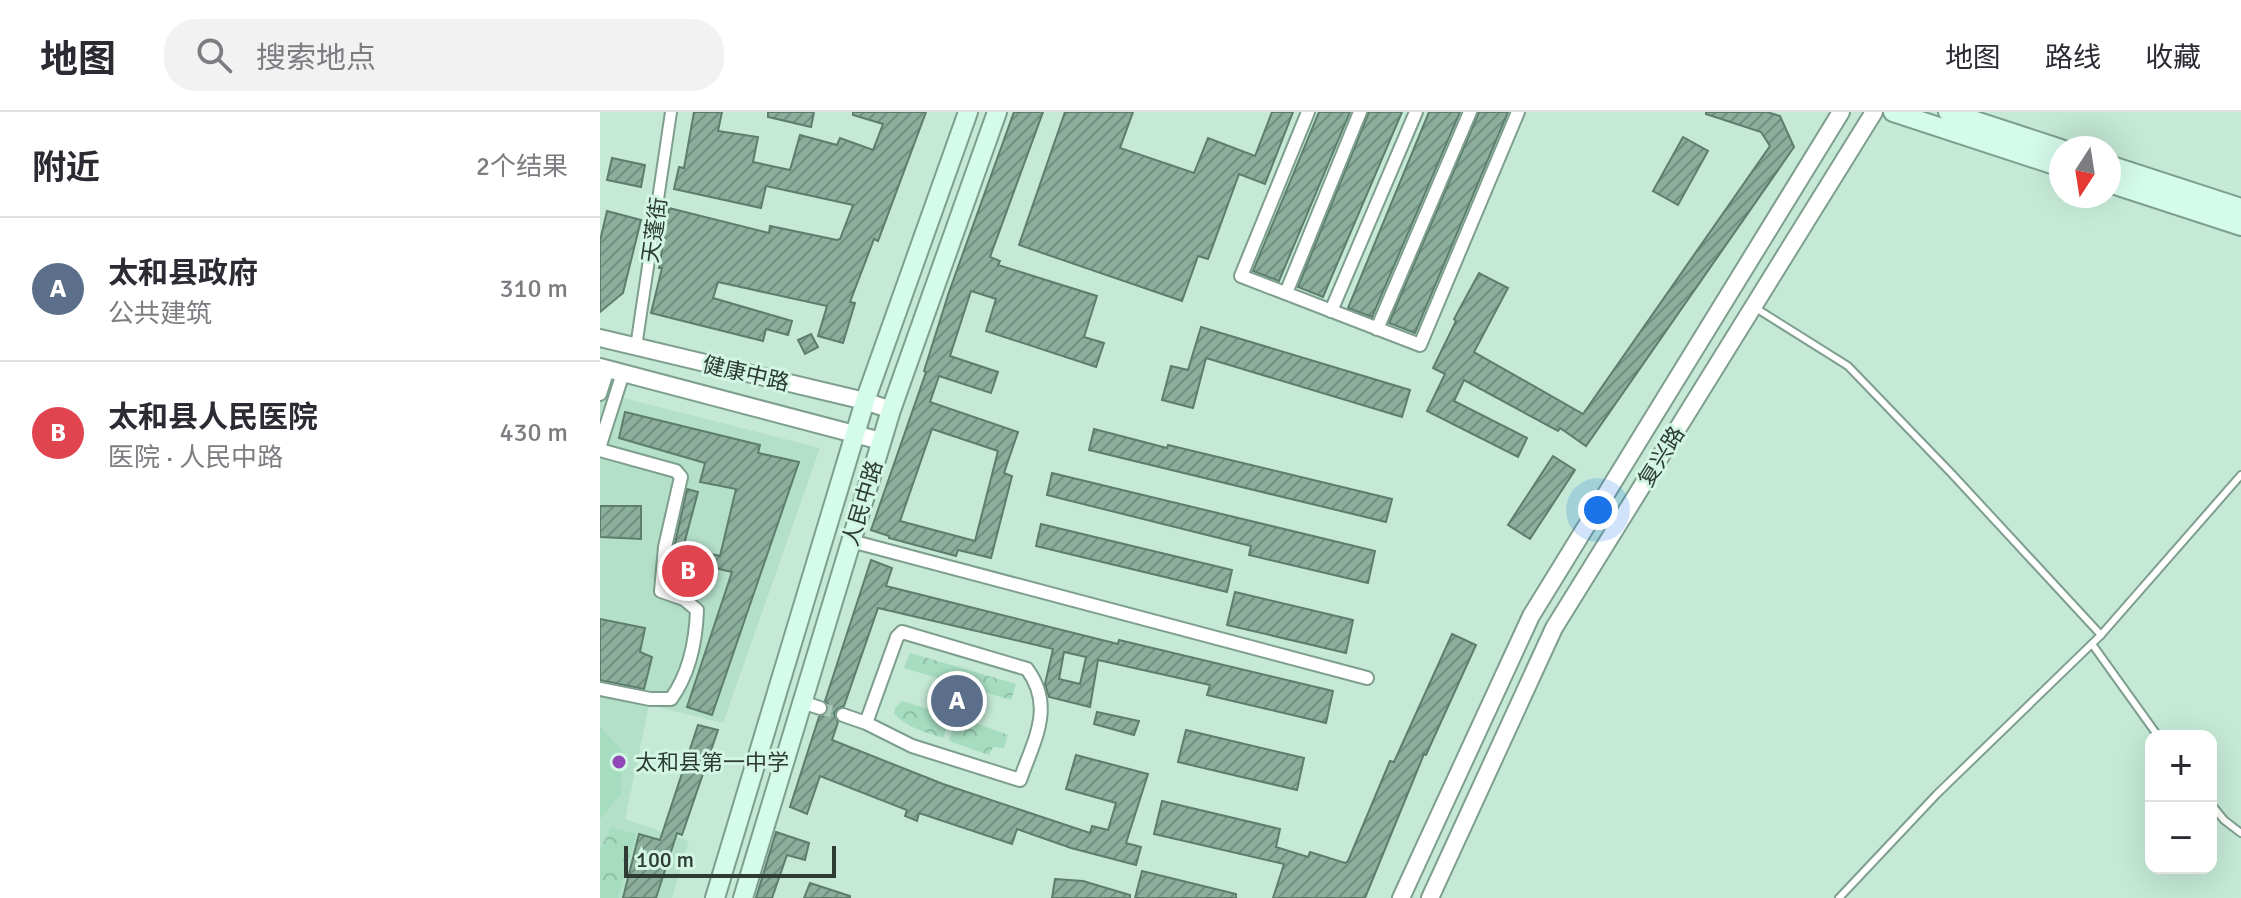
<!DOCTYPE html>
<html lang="zh">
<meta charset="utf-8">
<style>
:root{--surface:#fff;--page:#f2f2f3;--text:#2b2b33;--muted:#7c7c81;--line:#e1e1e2;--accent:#2563eb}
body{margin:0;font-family:Signika,"Noto Sans SC",sans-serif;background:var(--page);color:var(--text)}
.controls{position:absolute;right:24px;bottom:24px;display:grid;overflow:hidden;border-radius:16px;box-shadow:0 8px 32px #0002}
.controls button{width:72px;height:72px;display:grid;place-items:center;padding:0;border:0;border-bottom:2px solid var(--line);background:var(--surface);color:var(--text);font:40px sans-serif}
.compass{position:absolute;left:1449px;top:24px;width:72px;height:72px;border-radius:50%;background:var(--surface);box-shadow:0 8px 32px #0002;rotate:192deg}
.scale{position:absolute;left:24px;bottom:20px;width:212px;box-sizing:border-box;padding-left:8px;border:4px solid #2d3b34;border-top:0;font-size:22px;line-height:28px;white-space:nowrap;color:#2d3b34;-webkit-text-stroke:6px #d2f6e3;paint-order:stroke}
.you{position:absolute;left:998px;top:398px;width:28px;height:28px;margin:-20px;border:6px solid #fff;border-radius:50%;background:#1a73e8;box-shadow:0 0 0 12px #1a73e833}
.badge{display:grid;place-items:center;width:52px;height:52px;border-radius:50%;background:var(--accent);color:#fff;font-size:26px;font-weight:700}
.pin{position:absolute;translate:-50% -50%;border:4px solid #fff;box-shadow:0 2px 8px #0006}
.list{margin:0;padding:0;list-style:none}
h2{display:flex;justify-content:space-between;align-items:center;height:104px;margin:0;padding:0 32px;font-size:34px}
h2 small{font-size:26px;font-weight:400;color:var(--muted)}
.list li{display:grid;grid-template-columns:52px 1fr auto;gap:24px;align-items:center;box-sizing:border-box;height:144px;padding:0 32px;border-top:2px solid var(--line)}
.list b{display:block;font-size:30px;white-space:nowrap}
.list p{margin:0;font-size:26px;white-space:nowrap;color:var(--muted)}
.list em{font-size:26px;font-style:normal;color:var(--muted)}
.icon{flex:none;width:44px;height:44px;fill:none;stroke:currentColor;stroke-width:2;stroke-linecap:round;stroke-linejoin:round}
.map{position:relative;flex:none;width:1641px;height:786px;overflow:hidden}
header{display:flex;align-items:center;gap:48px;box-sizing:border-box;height:112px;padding:0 40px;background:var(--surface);border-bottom:2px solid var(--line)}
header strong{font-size:38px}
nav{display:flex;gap:44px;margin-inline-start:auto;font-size:28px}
.search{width:560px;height:72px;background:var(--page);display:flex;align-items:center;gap:20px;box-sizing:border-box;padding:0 28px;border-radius:32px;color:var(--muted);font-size:30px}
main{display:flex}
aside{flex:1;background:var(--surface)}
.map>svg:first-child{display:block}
.built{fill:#b4dfc9}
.park{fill:url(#park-crowns)}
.pitch{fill:#a6ddc1}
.building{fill:url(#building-hatch);stroke:#5d7d6d;stroke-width:2;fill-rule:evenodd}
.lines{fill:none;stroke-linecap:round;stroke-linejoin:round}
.minor-tunnel{stroke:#a7c6b6;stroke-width:12;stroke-dasharray:12 6;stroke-linecap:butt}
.service-casing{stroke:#7e9f8e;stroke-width:10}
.pedestrian-casing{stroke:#7e9f8e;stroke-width:14}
.minor-casing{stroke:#7e9f8e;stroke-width:16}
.tertiary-casing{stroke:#7e9f8e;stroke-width:20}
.secondary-casing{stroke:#7e9f8e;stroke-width:22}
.service{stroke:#fff;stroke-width:6}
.pedestrian{stroke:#fff;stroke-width:10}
.minor{stroke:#fff;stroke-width:12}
.tertiary{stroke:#fff;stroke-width:16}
.secondary{stroke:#d5fbeb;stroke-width:18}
.poi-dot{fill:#9247b9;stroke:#d2f6e3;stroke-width:3}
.labels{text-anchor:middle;stroke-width:6;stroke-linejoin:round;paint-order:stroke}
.street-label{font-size:22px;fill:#2d3b34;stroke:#d2f6e3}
.poi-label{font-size:22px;fill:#2d3b34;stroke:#d2f6e3;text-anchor:start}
</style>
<header>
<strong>地图</strong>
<div class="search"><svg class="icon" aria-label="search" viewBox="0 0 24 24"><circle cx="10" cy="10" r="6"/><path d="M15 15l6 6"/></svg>搜索地点</div>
<nav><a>地图</a><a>路线</a><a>收藏</a></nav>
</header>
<main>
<aside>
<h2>附近<small>2个结果</small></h2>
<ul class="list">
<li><span class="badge" style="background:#5c6f8a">A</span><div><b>太和县政府</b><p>公共建筑</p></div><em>310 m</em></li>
<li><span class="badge" style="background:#e0444e">B</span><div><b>太和县人民医院</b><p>医院 · 人民中路</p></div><em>430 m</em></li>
</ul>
</aside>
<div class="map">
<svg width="1641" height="786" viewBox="0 0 1641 786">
<defs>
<pattern id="park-crowns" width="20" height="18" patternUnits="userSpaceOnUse" patternTransform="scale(2)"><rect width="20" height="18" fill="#a6ddc1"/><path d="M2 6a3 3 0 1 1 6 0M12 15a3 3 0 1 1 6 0" fill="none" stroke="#8fbfa6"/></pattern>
<pattern id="building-hatch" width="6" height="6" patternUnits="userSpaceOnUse" patternTransform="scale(2)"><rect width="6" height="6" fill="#8cae9d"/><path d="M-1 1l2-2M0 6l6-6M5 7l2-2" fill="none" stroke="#738f81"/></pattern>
</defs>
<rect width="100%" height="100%" fill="#c5e9d6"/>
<!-- built -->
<polygon class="built" points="0,280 220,336 123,611 49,593 25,707 89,729 72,786 0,786"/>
<!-- park -->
<g class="park">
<polygon points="310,541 416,572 411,588 304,556"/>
<circle cx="357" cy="589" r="13"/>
<path d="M302 589 338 600 348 612 343 626C325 620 308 616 294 602L295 596Z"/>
<polygon points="365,607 408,623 404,636 393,635 389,643 349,629 354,611"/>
<polygon points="11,715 36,722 18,786 0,786 0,738"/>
</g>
<!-- pitch -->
<polygon class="pitch" points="0,615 22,638 21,682 0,707"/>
<!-- building -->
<g class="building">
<polygon points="94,0 122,0 118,19 158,25 153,50 190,58 200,23 237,33 240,26 273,38 283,12 253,3 253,0 326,0 278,129 274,127 250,190 255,191 243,231 218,224 227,194 118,170 113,186 192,209 188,223 166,217 163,229 51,201 62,156 59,156 69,96 169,121 170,114 237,128 240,127 253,93 166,74 161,96 74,77 79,55 84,56"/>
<polygon points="168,0 214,0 211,15 168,5"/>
<path d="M414 0H443L390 145 400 149 398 153 497 184 484 225 504 231 496 255 386 219 396 187 371 179 350 244 398 260 391 281 339 264 330 290 418 320 404 361 412 364 391 446 358 438 356 444 289 426V424L271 418 326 260 324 259 349 180ZM332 317 398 339 375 429 300 409Z"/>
<polygon points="465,0 533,0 520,36 594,61 608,26 655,44 672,0 693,0 665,72 639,62 608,147 598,144 582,189 419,133"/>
<polygon points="719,0 750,0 679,169 653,159"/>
<polygon points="769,0 802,0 723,185 698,175"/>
<polygon points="829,0 860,0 772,205 748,196"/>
<polygon points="879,0 908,0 815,221 789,211"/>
<polygon points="1106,0 1167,0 1180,4 1194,35 986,334 960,316 958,319 864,268 854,289 927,326 918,345 827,299 845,262 833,256 856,209 854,207 879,161 908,176 874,240 983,302 1170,34 1161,20 1106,2"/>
<polygon points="1083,25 1108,39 1078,93 1053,79"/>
<polygon points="12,46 45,53 41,75 7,68"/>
<polygon points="7,99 41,108 23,181 0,200 0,129"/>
<polygon points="601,215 810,278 802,305 606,246 593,296 562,288 571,254 588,258"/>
<polygon points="211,222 218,235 205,242 198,228"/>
<polygon points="25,300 160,333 158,341 199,350 112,603 87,595 132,460 73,446 74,436 87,377 98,380 83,436 120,444 136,377 100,370 105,351 19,326"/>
<polygon points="494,317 567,336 568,333 792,387 786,410 489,338"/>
<polygon points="953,344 975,358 930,427 908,413"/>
<polygon points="452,361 775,439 768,471 649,443 651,434 447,383"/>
<polygon points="0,394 41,394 41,427 0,425"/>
<polygon points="441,412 632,458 627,480 436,434"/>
<path d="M271 448 292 456 286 474 518 532 519 528 733 579 726 611 607 583 610 573 498 548 490 595 449 585 445 572 453 537 278 496 244 594 238 596 234 601 238 610 232 628 343 672 490 721 492 714 508 718 516 691 466 677 476 643 548 662 526 731 541 735 536 753 471 736 417 717 412 732 319 701 317 709 305 704 307 698 220 664 207 702 190 695 219 605 228 600 229 593 225 589ZM464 540 486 545 480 572 459 567Z"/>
<polygon points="635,480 753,508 746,541 627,513"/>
<polygon points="0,507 45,516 40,540 52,545 44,577 0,568"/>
<polygon points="852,522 876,533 826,643 824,642 765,786 673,786 684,752 554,722 562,689 680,717 676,735 708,745 710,740 745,751 748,749 790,649 794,650"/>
<polygon points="497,600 539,609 534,623 494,612"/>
<polygon points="98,613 118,618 82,723 77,721 56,786 23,786 39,722 60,728"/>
<polygon points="586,618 704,646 697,678 578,650"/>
<polygon points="176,720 209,731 205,748 187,743 172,786 156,786"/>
<polygon points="542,759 636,782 636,786 535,786"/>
<polygon points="455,767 483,769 530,783 530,786 452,786"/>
<polygon points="210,771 250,784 250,786 204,786"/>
</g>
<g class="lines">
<!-- minor-tunnel -->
<polyline class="minor-tunnel" points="220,596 243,603"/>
<defs>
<g id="service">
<polyline points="1154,195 1248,254 1352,362 1501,523"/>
<polyline points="1492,532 1558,624"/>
<polyline points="1611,692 1624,708 1641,721"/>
<polyline points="1239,786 1337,682 1501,523 1641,363"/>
</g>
<polyline id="pedestrian" points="36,235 71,0"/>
<g id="minor">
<polyline points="708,0 641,164 820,233 918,0"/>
<polyline points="686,181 760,0"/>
<polyline points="731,199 816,0"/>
<polyline points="777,217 870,0"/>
<polyline points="0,282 8,257"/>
<polyline points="0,333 23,261"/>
<path d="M0 338 76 359 81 365 65 435 61 479 84 487 97 498C96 528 89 562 71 587H50L0 577"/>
<polyline points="251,429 767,566"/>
<polyline points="202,590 220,596"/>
<path d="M243 603 266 611 312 634 420 668C434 628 455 595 427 557L302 520 297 525 266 611"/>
</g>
<g id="tertiary">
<polyline points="0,226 265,289 291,298"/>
<polyline points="0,255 281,329"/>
<polyline points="801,786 931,504 1241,0"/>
<polyline points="830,786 954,516 1274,0"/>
</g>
<g id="secondary">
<polyline points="1293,0 1461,55"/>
<polyline points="1348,0 1461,37"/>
<polyline points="1509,53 1641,96"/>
<polyline points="1509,71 1641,114"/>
<polyline points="115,786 265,289 368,0"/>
<polyline points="143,786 291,298 397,0"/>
</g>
</defs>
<!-- service casing -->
<use href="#service" class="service-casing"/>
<!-- pedestrian casing -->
<use href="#pedestrian" class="pedestrian-casing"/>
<!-- minor casing -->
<use href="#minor" class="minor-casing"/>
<!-- tertiary casing -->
<use href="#tertiary" class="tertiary-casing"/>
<!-- secondary casing -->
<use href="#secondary" class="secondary-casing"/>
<!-- service -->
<use href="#service" class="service"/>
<!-- pedestrian -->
<use href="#pedestrian" class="pedestrian"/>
<!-- minor -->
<use href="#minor" class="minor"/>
<!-- tertiary -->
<use href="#tertiary" class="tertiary"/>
<!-- secondary -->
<use href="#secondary" class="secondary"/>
</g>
<!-- markers -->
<circle class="poi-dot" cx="19" cy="650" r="8"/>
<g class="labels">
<!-- street labels -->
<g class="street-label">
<text transform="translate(54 118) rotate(-82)" y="8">天蓬街</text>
<text transform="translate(146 261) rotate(13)" y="8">健康中路</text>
<text transform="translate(1061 344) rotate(-58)" y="8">复兴路</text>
<text transform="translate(262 391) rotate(-73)" y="8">人民中路</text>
</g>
<!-- poi labels -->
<g class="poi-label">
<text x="35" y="658">太和县第一中学</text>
</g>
</g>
</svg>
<div class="controls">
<button>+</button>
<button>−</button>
</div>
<svg class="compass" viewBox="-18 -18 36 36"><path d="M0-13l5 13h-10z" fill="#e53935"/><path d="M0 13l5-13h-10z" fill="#7c7c81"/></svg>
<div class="scale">100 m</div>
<div class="you"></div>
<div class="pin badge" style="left:357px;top:589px;background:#5c6f8a">A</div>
<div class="pin badge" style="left:88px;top:459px;background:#e0444e">B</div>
</div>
</main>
